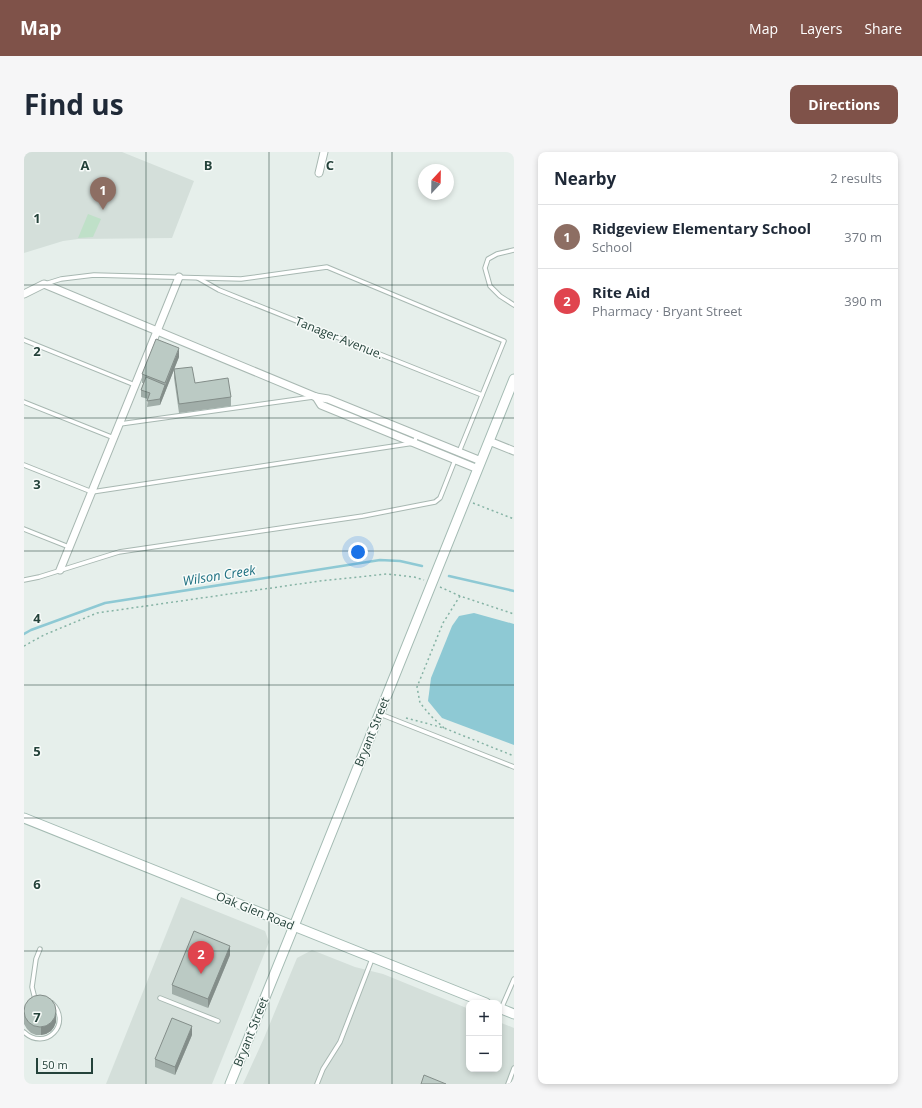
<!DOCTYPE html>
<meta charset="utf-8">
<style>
:root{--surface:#fff;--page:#f6f6f7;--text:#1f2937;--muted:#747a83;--line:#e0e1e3;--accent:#7f5249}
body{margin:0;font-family:"Open Sans",sans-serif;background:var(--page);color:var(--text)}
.controls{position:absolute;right:12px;bottom:12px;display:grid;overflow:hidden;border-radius:8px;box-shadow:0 2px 6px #0003}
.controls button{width:36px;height:36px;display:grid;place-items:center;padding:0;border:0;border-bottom:1px solid var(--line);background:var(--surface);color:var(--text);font:20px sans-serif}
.compass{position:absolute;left:394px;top:12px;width:36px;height:36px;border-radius:50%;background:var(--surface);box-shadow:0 2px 6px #0003;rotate:22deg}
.scale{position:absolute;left:12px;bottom:10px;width:57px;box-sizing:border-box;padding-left:4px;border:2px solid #24423a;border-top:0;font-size:11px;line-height:14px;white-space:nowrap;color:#24423a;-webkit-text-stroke:3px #f7fbf9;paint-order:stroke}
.you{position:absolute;left:334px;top:400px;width:14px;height:14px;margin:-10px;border:3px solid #fff;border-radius:50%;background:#1a73e8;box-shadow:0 0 0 6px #1a73e833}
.badge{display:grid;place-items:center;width:26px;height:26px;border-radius:50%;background:var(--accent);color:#fff;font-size:13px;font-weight:700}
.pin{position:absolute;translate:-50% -33px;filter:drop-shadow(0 1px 2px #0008)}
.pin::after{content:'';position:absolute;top:21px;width:14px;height:12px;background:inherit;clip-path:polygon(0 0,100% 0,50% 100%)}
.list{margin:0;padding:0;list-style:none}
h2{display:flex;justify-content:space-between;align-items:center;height:52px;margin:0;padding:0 16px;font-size:17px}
h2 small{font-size:13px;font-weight:400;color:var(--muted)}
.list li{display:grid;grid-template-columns:26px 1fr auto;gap:12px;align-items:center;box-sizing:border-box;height:64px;padding:0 16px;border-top:1px solid var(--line)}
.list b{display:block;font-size:15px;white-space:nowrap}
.list p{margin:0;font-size:13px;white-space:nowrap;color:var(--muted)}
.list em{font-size:13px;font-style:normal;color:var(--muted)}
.map{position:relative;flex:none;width:490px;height:932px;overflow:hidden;border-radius:8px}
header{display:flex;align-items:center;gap:24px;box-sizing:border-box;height:56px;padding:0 20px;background:var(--accent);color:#fff}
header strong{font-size:19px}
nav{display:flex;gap:22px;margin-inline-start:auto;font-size:14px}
.intro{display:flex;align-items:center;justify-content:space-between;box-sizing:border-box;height:96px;padding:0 24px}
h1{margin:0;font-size:28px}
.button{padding:10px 18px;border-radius:8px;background:var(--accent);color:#fff;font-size:14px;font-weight:700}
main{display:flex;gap:24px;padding:0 24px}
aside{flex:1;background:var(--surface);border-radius:8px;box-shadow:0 2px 6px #0003}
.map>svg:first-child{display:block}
.built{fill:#d4dfda}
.green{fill:#bfe0c8}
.water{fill:#8ec9d4}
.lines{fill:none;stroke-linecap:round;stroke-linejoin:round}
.stream{stroke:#8ec9d4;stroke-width:2.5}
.lane-casing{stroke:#a8b8b2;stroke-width:5.5}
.street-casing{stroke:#a8b8b2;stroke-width:9}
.secondary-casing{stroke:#a4bbb3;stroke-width:11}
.path{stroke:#86b3a5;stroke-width:1.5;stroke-dasharray:2 3;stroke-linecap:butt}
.lane{stroke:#fff;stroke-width:3.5}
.street{stroke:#fff;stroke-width:7}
.secondary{stroke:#fff;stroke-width:9}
.wall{fill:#a1aea9}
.shaded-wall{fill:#838d89}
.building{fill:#bbcac4;stroke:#838d89}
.grid{fill:none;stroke:#24423a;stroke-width:1;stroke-opacity:0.55}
.labels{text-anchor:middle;stroke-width:3;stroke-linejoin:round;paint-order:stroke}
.street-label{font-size:12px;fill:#24423a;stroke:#f7fbf9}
.water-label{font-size:13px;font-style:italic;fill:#1c6f80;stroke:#f7fbf9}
.grid-label{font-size:13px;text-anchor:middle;font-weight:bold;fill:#24423a;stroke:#f7fbf9;stroke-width:3;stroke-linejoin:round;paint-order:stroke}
</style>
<header>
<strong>Map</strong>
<nav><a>Map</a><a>Layers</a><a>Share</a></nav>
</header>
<div class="intro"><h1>Find us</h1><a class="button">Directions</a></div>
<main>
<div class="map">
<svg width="490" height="932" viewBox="0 0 490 932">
<rect width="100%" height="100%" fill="#e6efeb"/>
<!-- built -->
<g class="built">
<polygon points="0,0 98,0 170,29 148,86 54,87 39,89 0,101"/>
<polygon points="157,745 241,779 245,790 188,932 82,932"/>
<polygon points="288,798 331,815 359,822 445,857 445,917 475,917 475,870 490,876 490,932 219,932 240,886 273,806"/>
</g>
<!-- green -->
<polygon class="green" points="64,62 77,67 69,85 54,86"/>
<!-- water -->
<polygon class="water" points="450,461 490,472 490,593 418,566 404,549 407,526 428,474 435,464"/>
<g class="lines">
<!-- stream -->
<g class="stream">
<polyline points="425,424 490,439"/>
<polyline points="0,482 7,478 81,451 356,408 376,409 398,414"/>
</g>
<defs>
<g id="lane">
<polyline points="490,98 473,102 464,107 461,116 466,134 476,144 490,153"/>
<polyline points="174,126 195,138 458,243"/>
<polyline points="21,132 37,127 70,123 217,127 303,115 480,189 435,300"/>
<polyline points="0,188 111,233"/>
<polyline points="0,250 90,286"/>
<polyline points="96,272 289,245"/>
<polyline points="0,313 68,340 390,291 393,283"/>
<polyline points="0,377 45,395"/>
<polyline points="0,428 15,425 95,400 339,364 411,350 416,346 431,308"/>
<polyline points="356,562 490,615"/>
<polyline points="136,846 194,869"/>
<polyline points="11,847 8,835 12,807 16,797"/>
<polyline points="477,857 490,827"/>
<path d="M0 880C21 900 49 872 28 851"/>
<polyline points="293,932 299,917 316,890 348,807"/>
<polyline points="484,932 490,916"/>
</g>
<g id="street">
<polyline points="295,21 300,0"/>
<polyline points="0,142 20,132 292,245 304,247 457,309"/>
<polyline points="292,245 297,253 454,317"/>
<polyline points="465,289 490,299"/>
<polyline points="36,418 155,125"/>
</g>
<g id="secondary">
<polyline points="0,666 462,851"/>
<polyline points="475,856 490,862"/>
<polyline points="206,932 270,774 490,227"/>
</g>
</defs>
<!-- lane casing -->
<use href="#lane" class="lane-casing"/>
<!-- street casing -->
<use href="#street" class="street-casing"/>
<!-- secondary casing -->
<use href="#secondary" class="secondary-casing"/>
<!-- path -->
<g class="path">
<polyline points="449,351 490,367"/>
<polyline points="416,435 436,444 490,462"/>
<polyline points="0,494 20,483 73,461 296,429 363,422 390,425 400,428"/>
<polyline points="382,566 420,576 490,604"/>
<polyline points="420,576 407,564 396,551 393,535 419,471 436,444"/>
</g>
<!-- lane -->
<use href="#lane" class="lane"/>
<!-- street -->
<use href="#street" class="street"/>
<!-- secondary -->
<use href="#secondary" class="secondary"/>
</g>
<!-- wall -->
<g class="wall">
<polygon points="155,205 150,217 171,231 207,245 207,254 155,261 150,226 150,218 136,253 123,255 124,247 117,245 117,238 120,231 118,231 118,222"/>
<polygon points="206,803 184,856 148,842 148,833"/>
<polygon points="0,856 32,870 30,875 27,879 22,882 17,883 12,883 7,881 3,877 0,872"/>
<polygon points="168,883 151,923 131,915 131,907"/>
</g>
<!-- shaded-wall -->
<g class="shaded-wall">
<polygon points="155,196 155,205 136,253 136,247"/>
<polygon points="206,794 206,803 184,856 184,847"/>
<polygon points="32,862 32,870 30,875 27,879 22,882 17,883 17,875"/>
<polygon points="168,874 168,883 151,923 151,915"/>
</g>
<!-- building -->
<g class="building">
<polygon points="132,187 155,196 141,231 118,222"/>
<polygon points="168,215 171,231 204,226 207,245 155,252 150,217"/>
<polygon points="122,225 141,233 136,247 123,249 126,241 117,238"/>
<polygon points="170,779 206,794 184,847 148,833"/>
<circle cx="16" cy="859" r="16"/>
<polygon points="148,866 168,874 151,915 131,907"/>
<polygon points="400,923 422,932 397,932"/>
</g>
<!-- grid -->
<path class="grid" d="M122 0V932M245 0V932M368 0V932M0 133H490M0 266H490M0 399H490M0 533H490M0 666H490M0 799H490"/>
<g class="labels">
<!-- street labels -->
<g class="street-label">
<text transform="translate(315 186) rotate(22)" y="4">Tanager Avenue.</text>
<text transform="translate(348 580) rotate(-68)" y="4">Bryant Street</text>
<text transform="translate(231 759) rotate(22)" y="4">Oak Glen Road</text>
<text transform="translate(227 880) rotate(-68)" y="4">Bryant Street</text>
</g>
<!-- water labels -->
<g class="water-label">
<text transform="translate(195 423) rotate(-9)" y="5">Wilson Creek</text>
</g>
</g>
<g class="grid-label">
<text x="61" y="18">A</text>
<text x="184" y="18">B</text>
<text x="306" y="18">C</text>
<text x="13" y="71">1</text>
<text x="13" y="204">2</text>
<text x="13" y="337">3</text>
<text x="13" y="471">4</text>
<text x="13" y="604">5</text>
<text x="13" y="737">6</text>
<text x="13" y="870">7</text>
</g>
</svg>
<div class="controls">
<button>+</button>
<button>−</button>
</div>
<svg class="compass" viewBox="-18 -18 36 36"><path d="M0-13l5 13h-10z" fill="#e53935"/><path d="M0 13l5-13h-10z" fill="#747a83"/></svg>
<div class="scale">50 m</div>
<div class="you"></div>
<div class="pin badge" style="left:79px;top:58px;background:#8d6e63">1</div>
<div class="pin badge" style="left:177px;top:822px;background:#e0444e">2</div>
</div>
<aside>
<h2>Nearby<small>2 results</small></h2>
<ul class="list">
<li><span class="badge" style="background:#8d6e63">1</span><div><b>Ridgeview Elementary School</b><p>School</p></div><em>370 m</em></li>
<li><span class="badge" style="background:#e0444e">2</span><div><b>Rite Aid</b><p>Pharmacy · Bryant Street</p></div><em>390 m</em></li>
</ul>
</aside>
</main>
